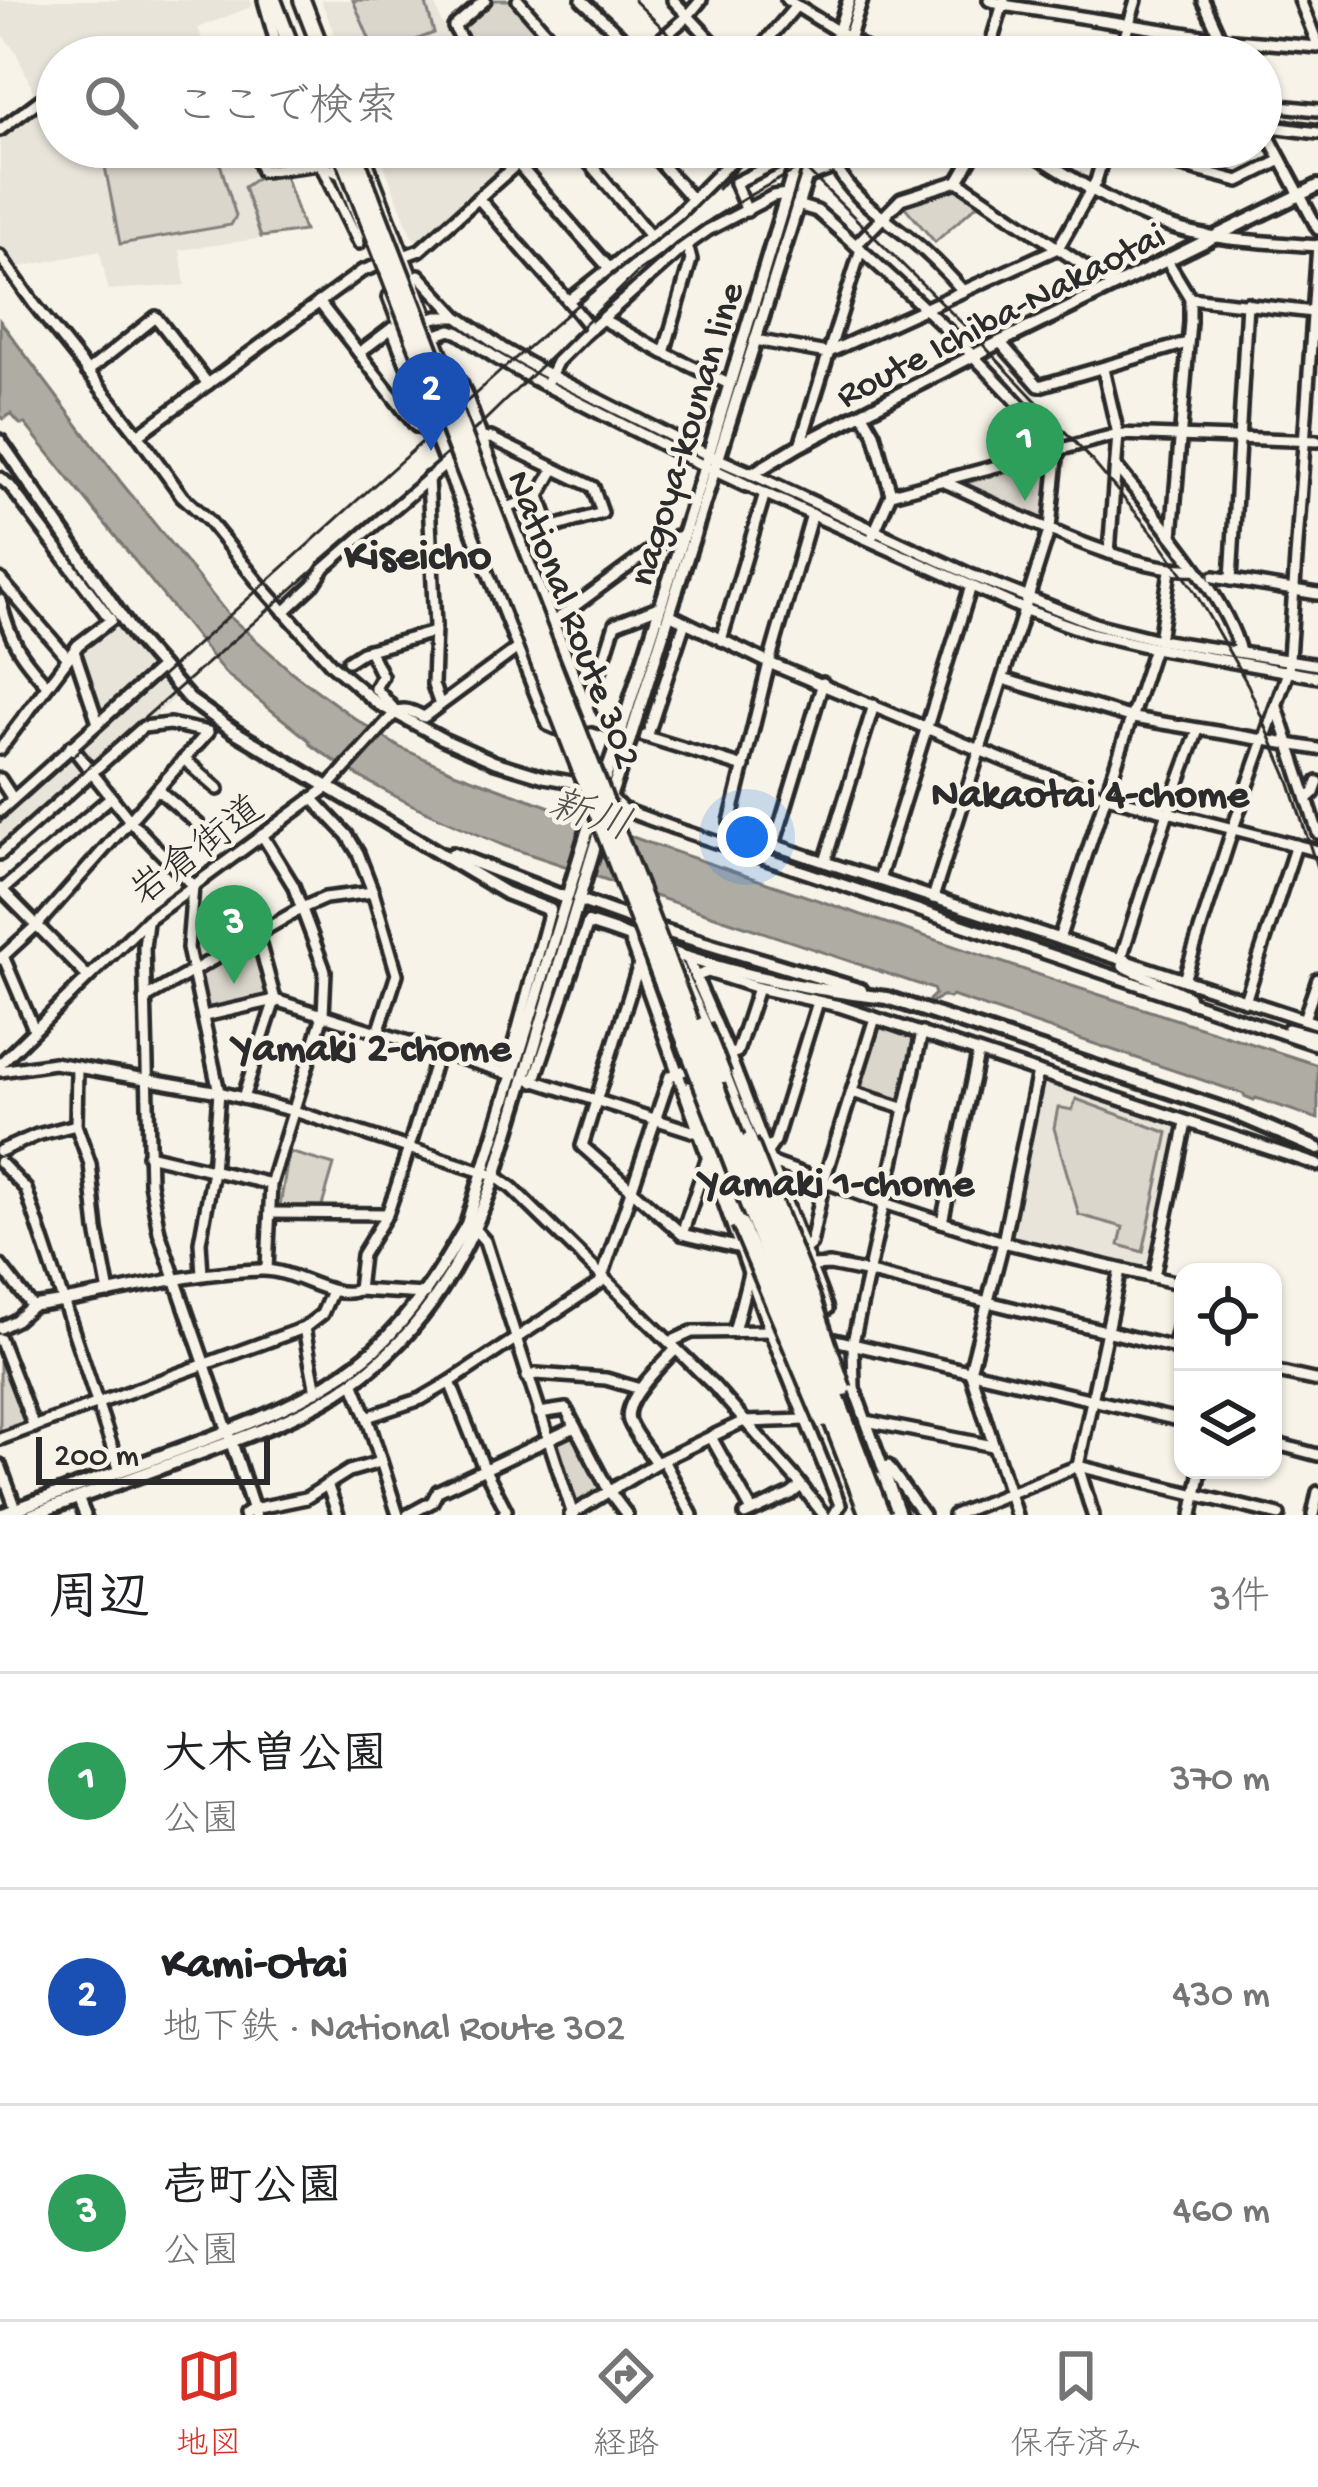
<!DOCTYPE html>
<html lang="ja">
<meta charset="utf-8">
<style>
:root{--surface:#fff;--page:#f6f6f6;--text:#202124;--muted:#757577;--line:#e0e0e0;--accent:#d93025}
body{margin:0;font-family:"Gochi Hand","Klee One",sans-serif;background:var(--page);color:var(--text)}
.controls{position:absolute;right:36px;bottom:36px;display:grid;overflow:hidden;border-radius:24px;box-shadow:0 3px 9px #0004}
.controls button{width:108px;height:108px;display:grid;place-items:center;padding:0;border:0;border-bottom:3px solid var(--line);background:var(--surface);color:var(--text);font:60px sans-serif}
.scale{position:absolute;left:36px;bottom:30px;width:234px;box-sizing:border-box;padding-left:12px;border:6px solid #2b2b2b;border-top:0;font-size:33px;line-height:42px;white-space:nowrap;color:#2b2b2b;-webkit-text-stroke:9px #f7f3e8;paint-order:stroke}
.you{position:absolute;left:747px;top:837px;width:42px;height:42px;margin:-30px;border:9px solid #fff;border-radius:50%;background:#1a73e8;box-shadow:0 0 0 18px #1a73e833}
.badge{display:grid;place-items:center;width:78px;height:78px;border-radius:50%;background:var(--accent);color:#fff;font-size:39px;font-weight:700}
.pin{position:absolute;translate:-50% -99px;filter:drop-shadow(0 3px 6px #0008)}
.pin::after{content:'';position:absolute;top:63px;width:42px;height:36px;background:inherit;clip-path:polygon(0 0,100% 0,50% 100%)}
.list{margin:0;padding:0;list-style:none}
h2{display:flex;justify-content:space-between;align-items:center;height:156px;margin:0;padding:0 48px;font-size:51px}
h2 small{font-size:39px;font-weight:400;color:var(--muted)}
.list li{display:grid;grid-template-columns:78px 1fr auto;gap:36px;align-items:center;box-sizing:border-box;height:216px;padding:0 48px;border-top:3px solid var(--line)}
.list b{display:block;font-size:45px;white-space:nowrap}
.list p{margin:0;font-size:39px;white-space:nowrap;color:var(--muted)}
.list em{font-size:39px;font-style:normal;color:var(--muted)}
.icon{flex:none;width:66px;height:66px;fill:none;stroke:currentColor;stroke-width:2;stroke-linecap:round;stroke-linejoin:round}
.map{position:relative;flex:none;width:1318px;height:1515px;overflow:hidden}
.search{position:absolute;background:var(--surface);box-shadow:0 3px 9px #0004;left:36px;right:36px;top:36px;height:132px;display:flex;align-items:center;gap:30px;box-sizing:border-box;padding:0 42px;border-radius:66px;color:var(--muted);font-size:45px}
.sheet{height:804px;background:var(--surface)}
nav{display:flex;justify-content:space-around;align-items:center;box-sizing:border-box;height:168px;border-top:3px solid var(--line);background:var(--surface);font-size:33px;color:var(--muted)}
nav a{display:grid;justify-items:center;gap:6px}
nav .on{color:var(--accent)}
.map>svg:first-child{display:block}
.built{fill:#e8e4da}
.green{fill:#dad6cc;stroke:#82807c;stroke-width:3}
.water{fill:#afaca4;stroke:#7a7874;stroke-width:3}
.lines{fill:none;stroke-linecap:round;stroke-linejoin:round}
.minor-casing{stroke:#2b2b2b;stroke-width:18}
.major-casing{stroke:#2b2b2b;stroke-width:20}
.highway-casing{stroke:#2b2b2b;stroke-width:22}
.minor{stroke:#f7f3e8;stroke-width:9}
.major{stroke:#f7f3e8;stroke-width:10}
.highway{stroke:#f7f3e8;stroke-width:14}
.rail{stroke:#2b2b2b;stroke-width:3}
.major-bridge-casing{stroke:#2b2b2b;stroke-width:20;stroke-linecap:butt}
.highway-bridge-casing{stroke:#2b2b2b;stroke-width:22;stroke-linecap:butt}
.major-bridge{stroke:#f7f3e8;stroke-width:10}
.highway-bridge{stroke:#f7f3e8;stroke-width:14}
.labels{text-anchor:middle;stroke-width:9;stroke-linejoin:round;paint-order:stroke}
.street-label{font-size:39px;fill:#2b2b2b;stroke:#f7f3e8}
.neighbourhood-label{font-size:42px;font-weight:bold;fill:#2b2b2b;stroke:#f7f3e8}
.water-label{font-size:42px;font-style:italic;fill:#53524f;stroke:#f7f3e8}
.quarter-label{font-size:45px;font-weight:bold;fill:#2b2b2b;stroke:#f7f3e8}
</style>
<div class="map">
<svg width="1318" height="1515" viewBox="0 0 1318 1515">
<rect width="100%" height="100%" fill="#f7f3e8"/>
<filter id="ink" filterUnits="userSpaceOnUse"><feTurbulence type="fractalNoise" baseFrequency=".00833" numOctaves="2"/><feDisplacementMap in="SourceGraphic" scale="24" xChannelSelector="R" yChannelSelector="G"/><feConvolveMatrix kernelMatrix="1 2 1 2 8 2 1 2 1" color-interpolation-filters="sRGB"/></filter>
<g filter="url(#ink)">
<!-- built -->
<g class="built">
<polygon points="0,0 250,0 253,6 198,28 208,57 57,57 57,88 36,97 16,52 0,32"/>
<polygon points="321,0 434,0 441,22 467,57 343,57"/>
<polygon points="57,97 57,147 246,147 256,175 284,174 305,232 180,250 185,285 108,290 100,251 15,268 0,247 0,135 43,103"/>
<polygon points="377,147 506,147 511,159 420,243 412,237"/>
<polygon points="120,627 152,671 100,716 77,654 79,650 107,628 111,632"/>
<polygon points="157,675 178,695 97,767 77,747"/>
<polygon points="72,752 89,773 0,849 0,818"/>
<polygon points="1044,1079 1178,1126 1145,1270 1009,1238 1007,1235 1042,1081"/>
</g>
<!-- green -->
<g class="green">
<polygon points="353,0 425,0 434,33 376,55"/>
<polygon points="488,0 510,0 554,50 547,57 476,57 458,30 459,25"/>
<polygon points="113,147 121,151 132,147 215,147 236,216 231,225 120,244 102,151"/>
<polygon points="285,176 304,231 261,237 244,187 256,179"/>
<polygon points="957,185 980,202 935,242 903,205"/>
<polygon points="1049,461 1044,519 962,484"/>
<polygon points="255,945 269,994 207,1011 199,975"/>
<polygon points="877,1026 916,1040 902,1102 859,1088"/>
<polygon points="1076,1099 1168,1133 1143,1252 1119,1245 1123,1227 1079,1215 1054,1128 1058,1107 1072,1110"/>
<polygon points="289,1152 334,1165 322,1206 280,1206"/>
<polygon points="0,1350 27,1422 0,1434"/>
<polygon points="573,1431 603,1488 575,1504 554,1441"/>
</g>
<!-- water -->
<path class="water" d="M0 321 120 481 229 616 293 673 357 720 399 747 454 772 649 843 1069 985 1318 1065V1119L1256 1098 1254 1100 1244 1096V1094L952 996 949 998 942 996 930 1003 929 1000 935 994 933 989 505 846C436 817 369 788 309 743L310 741 225 673 25 424H20L11 414 3 419 0 415Z"/>
<g class="lines">
<defs>
<g id="minor">
<polyline points="264,0 280,57"/>
<polyline points="518,0 567,57"/>
<polyline points="582,0 643,57"/>
<polyline points="673,0 727,57"/>
<polyline points="787,0 879,57"/>
<polyline points="989,0 1003,5 1221,39 1318,47"/>
<polyline points="1203,0 1229,57"/>
<polyline points="1300,0 1318,45"/>
<polyline points="472,57 454,27 485,0"/>
<polyline points="640,57 687,17 701,0"/>
<polyline points="753,57 796,6"/>
<polyline points="987,57 1004,0"/>
<polyline points="1119,57 1136,0"/>
<polyline points="1261,104 1318,110"/>
<polyline points="1261,122 1318,229"/>
<polyline points="1264,126 1318,133"/>
<polyline points="0,130 40,100 57,93"/>
<polyline points="253,147 262,171 319,164 342,175"/>
<polyline points="312,147 359,243"/>
<polyline points="511,147 518,164 609,268"/>
<polyline points="576,147 650,236"/>
<polyline points="646,147 692,199"/>
<path d="M1023 147C1083 185 1143 227 1216 237 1249 242 1284 243 1318 246"/>
<polyline points="1109,147 1239,181 1281,160"/>
<path d="M836 166C847 190 870 208 890 223 916 242 942 266 963 291"/>
<polyline points="806,178 890,147"/>
<polyline points="958,181 1114,286"/>
<polyline points="478,198 568,301 678,214 734,158 727,147"/>
<path d="M797 205 817 211C902 285 985 362 1058 448L1050 528 933 898"/>
<polyline points="747,211 735,183 800,151"/>
<polyline points="856,245 901,199 958,181 978,147"/>
<polyline points="0,256 34,304 138,435 182,496 208,520 257,581 332,665 378,704 443,739 495,762 544,777 572,782 581,788"/>
<polyline points="1168,262 1190,298 1313,312"/>
<polyline points="419,275 456,315"/>
<polyline points="568,301 591,329"/>
<polyline points="319,302 416,426 425,430 432,425"/>
<polyline points="602,319 664,353 729,384"/>
<polyline points="425,321 437,317 458,317 503,349 542,371 708,455"/>
<polyline points="431,337 451,330 459,333 499,360 533,379 708,468"/>
<polyline points="755,340 827,353 1058,248 1096,181 1106,147"/>
<polyline points="1000,342 1039,386 1187,343"/>
<polyline points="359,353 392,328 548,725 555,728 592,720 744,767"/>
<polyline points="664,353 691,260 687,245"/>
<polyline points="1103,369 1118,434 1109,553"/>
<polyline points="449,371 461,383 465,392 507,508 592,720"/>
<polyline points="87,372 156,317 208,384"/>
<polyline points="548,380 557,362 583,336 681,249 708,230 773,196 787,194"/>
<polyline points="863,414 874,433 891,494 873,535"/>
<polyline points="138,435 362,271 420,250 536,147"/>
<polyline points="481,439 491,438 593,487 602,513 551,528 539,496 554,469"/>
<polyline points="800,445 861,249"/>
<path d="M1116 466C1152 512 1227 596 1240 652"/>
<polyline points="752,474 973,576 1095,624 1159,640 1318,665"/>
<polyline points="0,478 10,486 111,620 78,645 0,749"/>
<polyline points="428,478 435,626 433,685 440,705"/>
<path d="M940 480C1006 509 1126 573 1195 569"/>
<polyline points="746,485 1023,609 1090,633 1154,648 1318,677"/>
<polyline points="891,494 1118,434 1318,441"/>
<polyline points="507,508 539,496"/>
<polyline points="812,514 769,663 730,822 731,828 737,833 1318,1024"/>
<polyline points="1172,536 1190,322 1190,298"/>
<polyline points="1214,577 1318,594"/>
<polyline points="0,579 67,657"/>
<polyline points="1231,580 1247,303"/>
<path d="M0 600C10 640 19 655 47 685"/>
<polyline points="284,612 314,584 325,567 446,464"/>
<polyline points="669,614 769,663 1006,761 1106,796 1318,851"/>
<polyline points="721,640 765,493"/>
<polyline points="1159,640 1170,571"/>
<polyline points="369,650 382,676 375,688 393,708"/>
<polyline points="74,651 98,723"/>
<polyline points="348,661 362,652 434,632"/>
<polyline points="1003,679 1133,718 1318,749"/>
<polyline points="587,705 591,700 615,624 661,606"/>
<polyline points="1277,707 1318,833"/>
<polyline points="647,737 685,622"/>
<polyline points="71,746 131,822 193,886 188,948 219,1092 213,1171 200,1242 202,1274"/>
<polyline points="185,760 218,789"/>
<polyline points="0,779 13,799"/>
<polyline points="158,790 199,825"/>
<polyline points="610,796 622,809 674,828 1318,1045"/>
<polyline points="312,798 347,835 358,853 373,892 397,974 378,1033"/>
<polyline points="1307,799 1314,793 1318,782"/>
<polyline points="0,811 160,668"/>
<polyline points="262,835 293,885 325,971 323,1015 271,1184 267,1269"/>
<polyline points="774,845 823,683"/>
<polyline points="0,854 143,727 170,724 208,732 38,924 0,959"/>
<polyline points="825,862 874,705"/>
<polyline points="879,880 971,586"/>
<polyline points="0,888 88,977"/>
<polyline points="2,890 111,797"/>
<polyline points="147,922 144,947 150,1183 159,1232 228,1432"/>
<polyline points="629,937 770,1331 840,1505 834,1515"/>
<polyline points="1059,939 1154,648"/>
<polyline points="3,956 34,1029"/>
<polyline points="687,957 729,1054 827,1309"/>
<polyline points="1121,958 1168,812 1198,730"/>
<polyline points="1127,960 1123,966 1188,996 1190,1003"/>
<polyline points="639,964 582,1146 682,1234 740,1248"/>
<polyline points="697,976 708,972 758,988 839,1006 1318,1165"/>
<polyline points="1184,980 1233,828 1288,672 1318,245"/>
<polyline points="146,998 302,908 325,898 373,892"/>
<polyline points="1245,1001 1296,845"/>
<polyline points="204,1016 275,1000 514,1075"/>
<polyline points="1304,1019 1318,979"/>
<polyline points="1288,1029 1318,1037"/>
<polyline points="711,1060 737,1052 758,988"/>
<path d="M0 1064 147 920 328 787 394 714C404 706 413 712 424 717L663 541 676 537H681"/>
<polyline points="77,1067 76,1125 90,1164 97,1230 109,1293"/>
<polyline points="0,1071 54,1063 219,1092 294,1111 495,1176 512,1188 714,1386 797,1480 824,1515"/>
<polyline points="506,1073 550,910"/>
<polyline points="526,1078 698,1133"/>
<polyline points="534,1082 588,923"/>
<polyline points="852,1092 906,1109"/>
<polyline points="243,1098 275,1000 257,934"/>
<polyline points="0,1151 37,1135 76,1125"/>
<polyline points="768,1151 775,1141 818,1002"/>
<polyline points="148,1155 271,1184"/>
<polyline points="767,1161 884,1203 1003,1242 1183,1284"/>
<polyline points="0,1162 26,1189 120,1471"/>
<polyline points="271,1213 387,1214"/>
<polyline points="942,1222 978,1054"/>
<polyline points="476,1231 485,1241 573,1515"/>
<polyline points="682,1234 707,1159"/>
<polyline points="805,1249 811,1244 824,1180 875,1018"/>
<polyline points="0,1265 32,1306"/>
<polyline points="812,1266 830,1265 870,1273 1183,1350"/>
<polyline points="1154,1276 1186,1123"/>
<polyline points="358,1290 425,1294"/>
<path d="M0 1328 16 1320 32 1306C108 1296 183 1272 261 1270 294 1269 333 1301 358 1290L362 1255 387 1214 397 1186 438 1053"/>
<polyline points="304,1328 316,1392"/>
<polyline points="734,1332 749,1273"/>
<polyline points="826,1338 1183,1421"/>
<polyline points="0,1339 34,1427"/>
<polyline points="670,1342 692,1332 774,1331"/>
<polyline points="1173,1348 1183,1309"/>
<polyline points="1273,1371 1318,1381"/>
<polyline points="527,1377 536,1374 606,1379 640,1389"/>
<polyline points="353,1382 367,1417 398,1515"/>
<polyline points="450,1382 484,1468 506,1510 503,1515"/>
<polyline points="539,1413 566,1409 609,1491 627,1515"/>
<polyline points="367,1417 421,1399 450,1382 600,1283 670,1076 695,1066"/>
<polyline points="866,1421 993,1446"/>
<polyline points="711,1437 752,1511"/>
<polyline points="0,1439 304,1328 322,1314 332,1291"/>
<polyline points="1273,1443 1318,1455"/>
<polyline points="663,1460 692,1515"/>
<path d="M656 1463C648 1450 635 1436 629 1421 622 1401 663 1363 676 1349"/>
<polyline points="0,1465 16,1509"/>
<polyline points="888,1466 923,1515"/>
<polyline points="327,1484 338,1515"/>
<polyline points="78,1498 85,1515"/>
<polyline points="244,1515 253,1509 306,1498 349,1471 380,1462"/>
<polyline points="408,1515 432,1502 438,1491 575,1427"/>
<polyline points="570,1515 656,1463 742,1422 806,1420 819,1404"/>
<polyline points="745,1515 791,1494 801,1486"/>
<polyline points="900,1515 854,1388 853,1342 922,1033"/>
<polyline points="954,1515 1078,1466 1279,1515"/>
<polyline points="1016,1515 970,1371 1003,1242 1038,1072"/>
<polyline points="1093,1515 1078,1466 1120,1270"/>
<polyline points="1192,1515 1201,1470"/>
<polyline points="1313,1515 1318,1492"/>
</g>
<g id="major">
<polyline points="830,57 849,0"/>
<polyline points="843,57 861,0"/>
<polyline points="0,441 136,638 189,699 234,731 506,893 550,910"/>
<polyline points="708,455 752,474 800,445 1000,342 1318,186"/>
<polyline points="714,470 746,485"/>
<polyline points="623,724 705,466 801,147"/>
<polyline points="634,726 816,147"/>
<polyline points="601,789 620,735"/>
<polyline points="606,809 630,739"/>
<polyline points="453,854 566,898"/>
<polyline points="579,900 632,919"/>
<path d="M588 923C621 933 653 946 685 957 750 978 819 991 887 998L1229 1111 1318 1149"/>
<polyline points="662,930 861,990"/>
<polyline points="229,1435 255,1515"/>
<path d="M1 1515C60 1492 121 1471 181 1449 249 1424 320 1398 375 1349 414 1313 441 1270 467 1224L595 806"/>
<path d="M31 1515C86 1495 140 1475 195 1455 248 1435 306 1416 352 1383 426 1330 466 1258 495 1176L601 826"/>
</g>
<g id="highway">
<polyline points="273,0 295,57"/>
<polyline points="302,0 324,57"/>
<polyline points="333,147 366,232"/>
<polyline points="359,147 514,547"/>
<polyline points="391,297 439,422"/>
<polyline points="456,465 490,555"/>
<polyline points="673,960 703,1025"/>
<polyline points="723,1075 749,1141"/>
<polyline points="692,1088 740,1224"/>
<polyline points="875,1479 889,1515"/>
</g>
</defs>
<!-- minor casing -->
<use href="#minor" class="minor-casing"/>
<!-- major casing -->
<use href="#major" class="major-casing"/>
<!-- highway casing -->
<use href="#highway" class="highway-casing"/>
<!-- minor -->
<use href="#minor" class="minor"/>
<!-- major -->
<use href="#major" class="major"/>
<!-- highway -->
<use href="#highway" class="highway"/>
<!-- rail -->
<g class="rail">
<polyline points="634,0 692,57"/>
<polyline points="800,57 808,40"/>
<polyline points="1261,116 1318,123"/>
<polyline points="783,147 969,330 1088,456 1157,538 1192,587 1248,685 1289,781 1318,871"/>
<polyline points="718,189 756,147"/>
<polyline points="0,822 503,369 621,267"/>
<polyline points="0,844 480,425 637,273 713,218 752,194 807,164 850,147"/>
</g>
<defs>
<g id="major-bridge">
<polyline points="620,735 623,724"/>
<polyline points="630,739 634,726"/>
</g>
<g id="highway-bridge">
<polyline points="340,147 868,1515"/>
<polyline points="352,147 882,1515"/>
<polyline points="703,1025 723,1075"/>
<polyline points="749,1141 813,1300 843,1389"/>
<polyline points="740,1224 822,1419"/>
</g>
</defs>
<!-- major-bridge casing -->
<use href="#major-bridge" class="major-bridge-casing"/>
<!-- highway-bridge casing -->
<use href="#highway-bridge" class="highway-bridge-casing"/>
<!-- major-bridge -->
<use href="#major-bridge" class="major-bridge"/>
<!-- highway-bridge -->
<use href="#highway-bridge" class="highway-bridge"/>
</g>
</g>
<g class="labels">
<!-- street labels -->
<g class="street-label">
<text transform="translate(999 312) rotate(-27)" y="14">Route Ichiba-Nakaotai</text>
<text transform="translate(683 433) rotate(-73)" y="14">nagoya-kounan line</text>
<text transform="translate(577 618) rotate(69)" y="14">National Route 302</text>
<text transform="translate(195 848) rotate(-37)" y="14">岩倉街道</text>
</g>
<!-- neighbourhood labels -->
<g class="neighbourhood-label">
<text x="1090" y="805">Nakaotai 4-chome</text>
<text x="372" y="1059">Yamaki 2-chome</text>
<text x="837" y="1194">Yamaki 1-chome</text>
</g>
<!-- water labels -->
<g class="water-label">
<text transform="translate(591 812) rotate(18)" y="15">新川</text>
</g>
<!-- quarter labels -->
<g class="quarter-label">
<text x="418" y="567">Kiseicho</text>
</g>
</g>
</svg>
<div class="controls">
<button><svg class="icon" aria-label="locate" viewBox="0 0 24 24"><circle cx="12" cy="12" r="6"/><path d="M12 2v4M12 18v4M2 12h4M18 12h4"/></svg></button>
<button><svg class="icon" aria-label="layers" viewBox="0 0 24 24"><path d="M12 4l9 5-9 5-9-5zM3 14l9 5 9-5"/></svg></button>
</div>
<div class="scale">200 m</div>
<div class="you"></div>
<div class="pin badge" style="left:1025px;top:501px;background:#2e9e5b">1</div>
<div class="pin badge" style="left:431px;top:451px;background:#1a4fb4">2</div>
<div class="pin badge" style="left:234px;top:984px;background:#2e9e5b">3</div>
<div class="search"><svg class="icon" aria-label="search" viewBox="0 0 24 24"><circle cx="10" cy="10" r="6"/><path d="M15 15l6 6"/></svg>ここで検索</div>
</div>
<section class="sheet">
<h2>周辺<small>3件</small></h2>
<ul class="list">
<li><span class="badge" style="background:#2e9e5b">1</span><div><b>大木曽公園</b><p>公園</p></div><em>370 m</em></li>
<li><span class="badge" style="background:#1a4fb4">2</span><div><b>Kami-Otai</b><p>地下鉄 · National Route 302</p></div><em>430 m</em></li>
<li><span class="badge" style="background:#2e9e5b">3</span><div><b>壱町公園</b><p>公園</p></div><em>460 m</em></li>
</ul>
</section>
<nav>
<a class="on"><svg class="icon" aria-label="map" viewBox="0 0 24 24"><path d="M3 6l6-2 6 2 6-2v14l-6 2-6-2-6 2zM9 4v14M15 6v14"/></svg>地図</a>
<a><svg class="icon" aria-label="directions" viewBox="0 0 24 24"><path d="M12 3l9 9-9 9-9-9zM9 14v-3h6M13 9l2 2-2 2"/></svg>経路</a>
<a><svg class="icon" aria-label="saved" viewBox="0 0 24 24"><path d="M7 4h10v16l-5-4-5 4z"/></svg>保存済み</a>
</nav>
